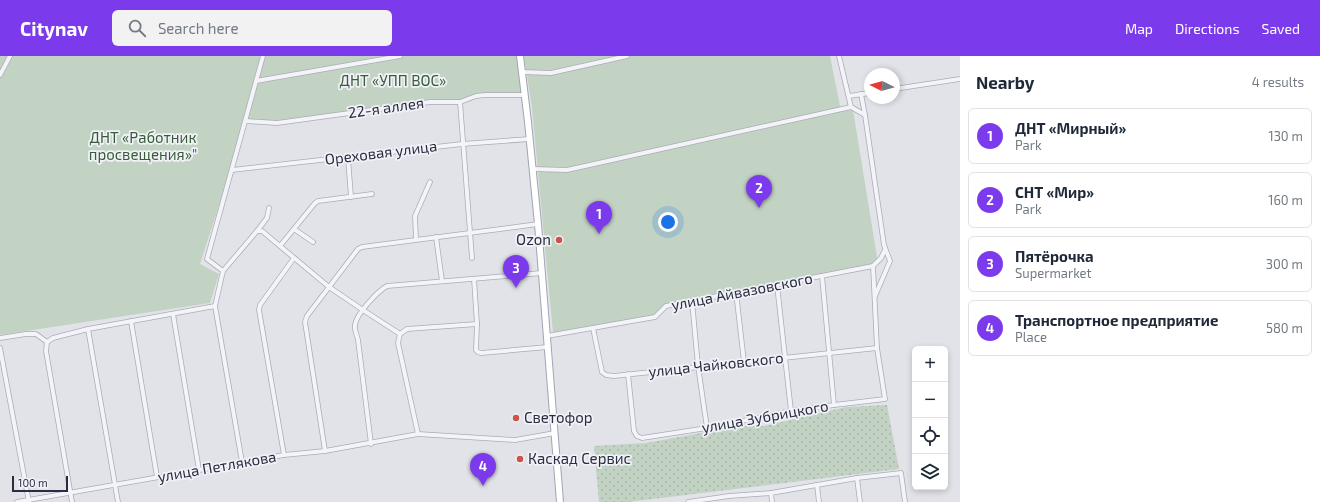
<!DOCTYPE html>
<meta charset="utf-8">
<style>
:root{--surface:#fff;--page:#f2f2f3;--text:#1f2937;--muted:#747a83;--line:#e0e1e3;--accent:#7c3aed}
body{margin:0;font-family:"Exo 2",sans-serif;background:var(--page);color:var(--text)}
.controls{position:absolute;right:12px;bottom:12px;display:grid;overflow:hidden;border-radius:6px;box-shadow:0 2px 6px #0003}
.controls button{width:36px;height:36px;display:grid;place-items:center;padding:0;border:0;border-bottom:1px solid var(--line);background:var(--surface);color:var(--text);font:20px sans-serif}
.compass{position:absolute;left:864px;top:12px;width:36px;height:36px;border-radius:50%;background:var(--surface);box-shadow:0 2px 6px #0003;rotate:276deg}
.scale{position:absolute;left:12px;bottom:10px;width:56px;box-sizing:border-box;padding-left:4px;border:2px solid #2a2d41;border-top:0;font-size:11px;line-height:14px;white-space:nowrap;color:#2a2d41;-webkit-text-stroke:3px #f1f2f7;paint-order:stroke}
.you{position:absolute;left:668px;top:166px;width:14px;height:14px;margin:-10px;border:3px solid #fff;border-radius:50%;background:#1a73e8;box-shadow:0 0 0 6px #1a73e833}
.badge{display:grid;place-items:center;width:26px;height:26px;border-radius:50%;background:var(--accent);color:#fff;font-size:13px;font-weight:700}
.pin{position:absolute;translate:-50% -33px;filter:drop-shadow(0 1px 2px #0008)}
.pin::after{content:'';position:absolute;top:21px;width:14px;height:12px;background:inherit;clip-path:polygon(0 0,100% 0,50% 100%)}
.list{margin:0;padding:0;list-style:none}
h2{display:flex;justify-content:space-between;align-items:center;height:52px;margin:0;padding:0 16px;font-size:17px}
h2 small{font-size:13px;font-weight:400;color:var(--muted)}
.list li{display:grid;grid-template-columns:26px 1fr auto;gap:12px;align-items:center;box-sizing:border-box;height:56px;margin:0 8px 8px;padding:0 8px;border:1px solid var(--line);border-radius:6px}
.list b{display:block;font-size:15px;white-space:nowrap}
.list p{margin:0;font-size:13px;white-space:nowrap;color:var(--muted)}
.list em{font-size:13px;font-style:normal;color:var(--muted)}
.icon{flex:none;width:22px;height:22px;fill:none;stroke:currentColor;stroke-width:2;stroke-linecap:round;stroke-linejoin:round}
.map{position:relative;flex:none;width:960px;height:446px;overflow:hidden}
header{display:flex;align-items:center;gap:24px;box-sizing:border-box;height:56px;padding:0 20px;background:var(--accent);color:#fff}
header strong{font-size:19px}
nav{display:flex;gap:22px;margin-inline-start:auto;font-size:14px}
.search{width:280px;height:36px;background:var(--page);display:flex;align-items:center;gap:10px;box-sizing:border-box;padding:0 14px;border-radius:6px;color:var(--muted);font-size:15px}
main{display:flex}
aside{flex:1;background:var(--surface)}
.map>svg:first-child{display:block}
.grass{fill:url(#grass-dots)}
.garden{fill:#c3d3c3}
.lines{fill:none;stroke-linecap:round;stroke-linejoin:round}
.minor-casing{stroke:#aaacb7;stroke-width:5.5}
.primary-casing{stroke:#a1a4b5;stroke-width:8}
.minor{stroke:#f4f4f8;stroke-width:4}
.primary{stroke:#fff;stroke-width:6}
.poi-dot{fill:#ca534b;stroke:#f1f2f7;stroke-width:1.5}
.labels{text-anchor:middle;stroke-width:3.5;stroke-linejoin:round;paint-order:stroke}
.park-label{font-size:15px;fill:#385c39;stroke:#f1f2f7}
.street-label{font-size:15px;fill:#2a2d41;stroke:#f1f2f7}
.poi-label{font-size:15px;fill:#2a2d41;stroke:#f1f2f7;text-anchor:start}
</style>
<header>
<strong>Citynav</strong>
<div class="search"><svg class="icon" aria-label="search" viewBox="0 0 24 24"><circle cx="10" cy="10" r="6"/><path d="M15 15l6 6"/></svg>Search here</div>
<nav><a>Map</a><a>Directions</a><a>Saved</a></nav>
</header>
<main>
<div class="map">
<svg width="960" height="446" viewBox="0 0 960 446">
<defs>
<pattern id="grass-dots" width="8" height="8" patternUnits="userSpaceOnUse"><rect width="8" height="8" fill="#c3d3c3"/><path d="M2 2h.1M6 6h.1" fill="none" stroke="#a8b5a9" stroke-width="1.8" stroke-linecap="round"/></pattern>
</defs>
<rect width="100%" height="100%" fill="#e1e3e9"/>
<!-- grass -->
<polygon class="grass" points="887,349 899,413 628,446 599,446 594,390 646,387 739,370 764,370 846,351"/>
<!-- garden -->
<g class="garden">
<polygon points="0,0 516,0 522,39 485,39 460,44 430,46 277,67 244,66 231,112 200,208 219,218 210,247 0,279"/>
<polygon points="524,0 830,0 841,55 853,54 878,207 666,250 655,260 553,277 532,52"/>
</g>
<g class="lines">
<defs>
<g id="minor">
<polyline points="839,0 851,51"/>
<polyline points="522,16 551,17 627,0"/>
<polyline points="0,19 10,0"/>
<polyline points="256,25 400,0"/>
<polyline points="894,33 960,23"/>
<polyline points="861,38 865,59 884,189 890,205 875,240"/>
<polyline points="849,40 870,37"/>
<polyline points="460,46 472,202"/>
<polyline points="246,65 277,67 430,46 460,46 476,40 485,39 525,39"/>
<polyline points="348,102 351,141"/>
<polyline points="533,113 567,114 851,51 865,59"/>
<polyline points="232,114 462,88 530,83"/>
<polyline points="294,173 313,186"/>
<polyline points="257,175 262,175 329,231 363,254 400,278"/>
<polyline points="436,181 442,225"/>
<polyline points="416,183 415,160 430,126"/>
<polyline points="280,190 315,147 318,145 372,138"/>
<polyline points="223,215 207,203 263,0"/>
<polyline points="822,220 834,349"/>
<polyline points="474,223 477,268 476,294 478,296 481,297 548,291"/>
<polyline points="777,229 791,355"/>
<polyline points="736,236 744,306"/>
<polyline points="692,245 698,310 707,372"/>
<polyline points="173,258 199,414"/>
<polyline points="131,265 157,421"/>
<polyline points="593,272 602,316 606,319 614,320 877,292"/>
<polyline points="88,273 118,446"/>
<polyline points="547,280 655,261 666,250 873,210 881,202 885,194"/>
<polyline points="0,282 26,278 36,278 47,286"/>
<polyline points="47,286 53,282 88,273 215,250"/>
<polyline points="47,286 46,295 72,446"/>
<polyline points="0,292 29,446"/>
<polyline points="628,318 634,375 637,380 642,382 707,372 791,355 834,349 885,343 877,292 873,210"/>
<polyline points="418,378 398,287 400,278 407,273 477,268"/>
<path d="M371 388 358 284C357 279 354 274 355 269 356 258 378 235 387 230L542 217"/>
<polyline points="325,395 305,266 307,260 358,193 362,191 538,168"/>
<polyline points="284,399 259,254 260,249 294,202"/>
<polyline points="242,406 215,250 223,215 257,175 267,162 269,152"/>
<polyline points="857,422 860,446"/>
<polyline points="817,429 819,446"/>
<polyline points="771,437 772,446"/>
<polyline points="17,446 284,399 325,395 418,378 515,384 555,377"/>
<polyline points="688,446 729,440 771,437 857,422 901,417 905,446"/>
</g>
<polyline id="primary" points="520,0 528,66 538,168 560,446"/>
</defs>
<!-- minor casing -->
<use href="#minor" class="minor-casing"/>
<!-- primary casing -->
<use href="#primary" class="primary-casing"/>
<!-- minor -->
<use href="#minor" class="minor"/>
<!-- primary -->
<use href="#primary" class="primary"/>
</g>
<!-- markers -->
<g class="poi-dot">
<circle cx="559" cy="184" r="4"/>
<circle cx="516" cy="362" r="4"/>
<circle cx="520" cy="403" r="4"/>
</g>
<g class="labels">
<!-- park labels -->
<g class="park-label">
<text x="393" y="30">ДНТ «УПП ВОС»</text>
<text x="143" y="87">ДНТ «Работник<tspan x="143" dy="17">просвещения»"</tspan></text>
</g>
<!-- street labels -->
<g class="street-label">
<text transform="translate(386 52) rotate(-8)" y="5">22-я аллея</text>
<text transform="translate(381 97) rotate(-7)" y="5">Ореховая улица</text>
<text transform="translate(742 236) rotate(-11)" y="5">улица Айвазовского</text>
<text transform="translate(716 309) rotate(-6)" y="5">улица Чайковского</text>
<text transform="translate(765 361) rotate(-10)" y="5">улица Зубрицкого</text>
<text transform="translate(217 411) rotate(-10)" y="5">улица Петлякова</text>
</g>
<!-- poi labels -->
<g class="poi-label">
<text x="551" y="189" text-anchor="end">Ozon</text>
<text x="524" y="367">Светофор</text>
<text x="528" y="408">Каскад Сервис</text>
</g>
</g>
</svg>
<div class="controls">
<button>+</button>
<button>−</button>
<button><svg class="icon" aria-label="locate" viewBox="0 0 24 24"><circle cx="12" cy="12" r="6"/><path d="M12 2v4M12 18v4M2 12h4M18 12h4"/></svg></button>
<button><svg class="icon" aria-label="layers" viewBox="0 0 24 24"><path d="M12 4l9 5-9 5-9-5zM3 14l9 5 9-5"/></svg></button>
</div>
<svg class="compass" viewBox="-18 -18 36 36"><path d="M0-13l5 13h-10z" fill="#e53935"/><path d="M0 13l5-13h-10z" fill="#747a83"/></svg>
<div class="scale">100 m</div>
<div class="you"></div>
<div class="pin badge" style="left:599px;top:178px">1</div>
<div class="pin badge" style="left:759px;top:152px">2</div>
<div class="pin badge" style="left:516px;top:232px">3</div>
<div class="pin badge" style="left:483px;top:430px">4</div>
</div>
<aside>
<h2>Nearby<small>4 results</small></h2>
<ul class="list">
<li><span class="badge">1</span><div><b>ДНТ «Мирный»</b><p>Park</p></div><em>130 m</em></li>
<li><span class="badge">2</span><div><b>СНТ «Мир»</b><p>Park</p></div><em>160 m</em></li>
<li><span class="badge">3</span><div><b>Пятёрочка</b><p>Supermarket</p></div><em>300 m</em></li>
<li><span class="badge">4</span><div><b>Транспортное предприятие</b><p>Place</p></div><em>580 m</em></li>
</ul>
</aside>
</main>
